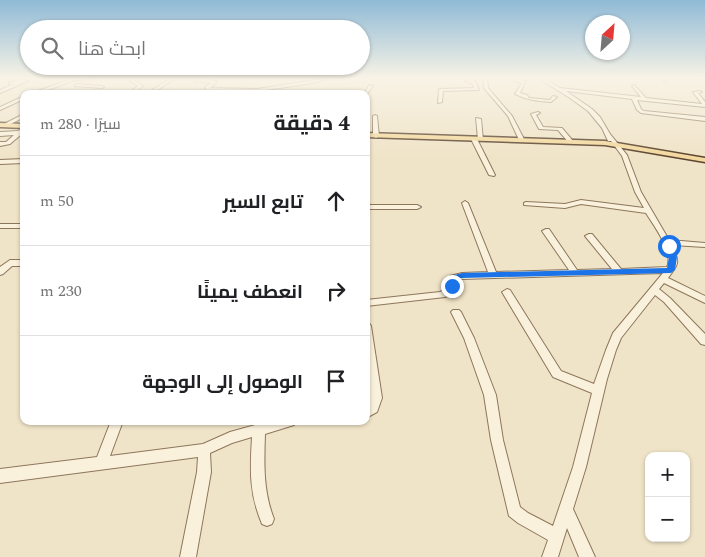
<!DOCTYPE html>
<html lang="ar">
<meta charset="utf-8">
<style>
:root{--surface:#fff;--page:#f2f2f2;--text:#202124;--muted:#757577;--line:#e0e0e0}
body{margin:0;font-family:Spectral,Cairo,serif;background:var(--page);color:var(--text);direction:rtl}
.controls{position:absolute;right:15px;bottom:15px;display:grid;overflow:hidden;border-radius:10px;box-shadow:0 1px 4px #0004}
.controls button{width:45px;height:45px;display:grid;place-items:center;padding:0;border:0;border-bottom:1px solid var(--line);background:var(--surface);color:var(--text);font:25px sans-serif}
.compass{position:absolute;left:585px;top:15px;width:45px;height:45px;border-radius:50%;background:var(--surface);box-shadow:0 1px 4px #0004;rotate:26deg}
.stop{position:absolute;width:15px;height:15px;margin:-11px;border:4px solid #1a73e8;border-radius:50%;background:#fff}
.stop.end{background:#1a73e8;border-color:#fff;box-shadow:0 1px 5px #0008}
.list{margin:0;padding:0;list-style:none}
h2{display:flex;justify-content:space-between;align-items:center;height:65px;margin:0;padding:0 20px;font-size:21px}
h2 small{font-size:16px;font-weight:400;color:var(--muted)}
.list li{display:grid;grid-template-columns:32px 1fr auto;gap:15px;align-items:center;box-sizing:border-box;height:90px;padding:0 20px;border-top:1px solid var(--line)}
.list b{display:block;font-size:19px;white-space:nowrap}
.list em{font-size:16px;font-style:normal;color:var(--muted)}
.icon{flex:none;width:28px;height:28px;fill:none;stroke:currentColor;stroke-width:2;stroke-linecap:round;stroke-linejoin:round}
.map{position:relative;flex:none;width:705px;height:557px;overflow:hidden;direction:ltr}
.search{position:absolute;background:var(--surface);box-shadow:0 1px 4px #0004;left:20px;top:20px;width:350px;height:55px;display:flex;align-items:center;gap:12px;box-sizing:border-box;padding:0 18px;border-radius:28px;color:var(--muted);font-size:19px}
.panel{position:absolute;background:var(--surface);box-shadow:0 1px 4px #0004;left:20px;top:90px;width:350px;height:335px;border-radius:10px;direction:rtl}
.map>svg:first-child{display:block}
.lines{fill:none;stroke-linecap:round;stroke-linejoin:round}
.minor-casing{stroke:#8d765c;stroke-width:2}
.major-casing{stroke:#5b4430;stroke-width:3}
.minor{fill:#faf1dc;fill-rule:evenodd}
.major{fill:#f3d9a0;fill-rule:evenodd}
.route{fill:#1a73e8}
</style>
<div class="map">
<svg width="705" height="557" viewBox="0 0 705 557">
<rect width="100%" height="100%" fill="#f0e4c8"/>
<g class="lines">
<defs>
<g id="minor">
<polygon points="73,78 98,78 75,80 37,94 30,94"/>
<polygon points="132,78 137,78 134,80 143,86 133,94 128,94 138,86 130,81"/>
<polygon points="171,78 176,78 151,94 146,94"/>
<polygon points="197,78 216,81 216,83 210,88 257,89 327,78 313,83 253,92 206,90 205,87 211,83 195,81"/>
<polygon points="404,78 408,78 405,80 403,79"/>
<polygon points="465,78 469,78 468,79 475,81 479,90 443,91 442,102 438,103 439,89 474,88 472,83 465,81"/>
<polygon points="483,78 487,78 488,88 512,116 525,141 524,142 520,142 508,116 484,88"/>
<path d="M505 78 526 81 520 93 527 95 529 98 550 100 553 96 557 97 551 102C536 101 528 100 515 94L522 83Z"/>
<path d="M538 78H543L560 88 641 97 632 86 634 85 646 98 702 104 693 92 700 91 702 92 698 93 705 102V107L637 100 641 109 644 111 705 117V121L641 113 637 110 632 99 566 91 592 109 600 117 610 134 627 155 641 192 669 240 705 243V247L672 245C680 262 679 264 668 278L705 296V303L664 283 659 289 670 298 705 334V345L701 344 664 302 655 295 621 338 616 350 607 379 586 467 573 509 595 557H579L567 528 558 557H542L548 540 518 523 509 516 491 440 484 395 464 338 451 312 453 310H459L461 312 474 338 496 395 503 440 520 507 528 513 553 526 573 467 592 393 553 377 502 292 507 289 510 290 561 371 594 384 606 350 613 333 663 273 462 279 457 280 453 293 445 297 366 306V300L440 292 446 289 450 276 462 273 488 272 462 203 465 201 468 203 496 272 569 270 542 231 546 229H549L577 270 612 269 585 236 589 234H592L621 269 667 267C674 252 654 226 646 213L581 204 565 208 524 205V203L526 202 565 204 581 200 644 208 635 192 622 156 611 141H608L602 128 588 111 570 98Z"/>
<polygon points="575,78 590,78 576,80 574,79"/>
<polygon points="661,78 665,78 667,81 664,82"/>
<polygon points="683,78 688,78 689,79 687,80"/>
<polygon points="695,78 705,78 705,80"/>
<polygon points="20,79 28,81 0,93 0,90 21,81 10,85 9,83"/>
<polygon points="76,84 102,86 104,87 102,88 75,86"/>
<polygon points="369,85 373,86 366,95 366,94 364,94"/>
<polygon points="24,96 24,99 0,110 0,107"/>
<polygon points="538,112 540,113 536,115 543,127 562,128 573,141 573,143 569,143 558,130 539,129 531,114"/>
<polygon points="24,114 24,117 7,126 2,125"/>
<polygon points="375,115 377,116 379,136 376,138 373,136 373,116"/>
<polygon points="476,118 481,119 483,140 478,139"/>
<polygon points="24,127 24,132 10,144 0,146 0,142 6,142 14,135 0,136 0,132 18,131"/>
<polygon points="472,138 477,139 495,175 494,176 489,175 471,139"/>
<polygon points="24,159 24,163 0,164 0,160"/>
<polygon points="366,205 417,205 421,207 417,209 366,209"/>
<rect x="0" y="224" width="24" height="4"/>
<polygon points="10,260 24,260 24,266 12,266 3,274 0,275 0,267"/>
<polygon points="366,322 369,323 371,326 382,398 377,412 366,418 366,406 370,398 366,367"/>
<path d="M111 421H123L110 456 203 444 230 432 269 421H296L294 425 265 434C264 464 263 491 274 519L272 524 267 526 262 524C249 493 250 470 252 437L232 443 210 453 211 472 196 557H180L197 472 198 457 0 483V469L97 457Z"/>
</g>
<g id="major">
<polygon points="0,123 24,124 24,128 0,127"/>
<polygon points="366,133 605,141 705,158 705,162 605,145 366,137"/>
</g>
</defs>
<!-- minor casing -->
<use href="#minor" class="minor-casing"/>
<!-- major casing -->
<use href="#major" class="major-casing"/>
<!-- minor -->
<use href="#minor" class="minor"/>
<!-- major -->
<use href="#major" class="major"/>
</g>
<!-- sky -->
<linearGradient id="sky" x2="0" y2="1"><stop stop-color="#8fbad6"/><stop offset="0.5" stop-color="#f8f3e6"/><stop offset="1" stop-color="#f8f3e6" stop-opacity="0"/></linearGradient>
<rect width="705" height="156" fill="url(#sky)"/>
<!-- route -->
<polygon class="route" points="666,244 672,244 677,257 675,270 671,273 462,278 457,280 455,288 452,289 447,286 451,276 462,273 667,268 669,257"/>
</svg>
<div class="controls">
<button>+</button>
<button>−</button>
</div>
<svg class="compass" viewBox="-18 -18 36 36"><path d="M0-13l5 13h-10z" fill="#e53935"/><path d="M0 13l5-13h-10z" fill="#757577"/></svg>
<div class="stop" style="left:669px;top:246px"></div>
<div class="stop end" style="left:452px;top:286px"></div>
<div class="search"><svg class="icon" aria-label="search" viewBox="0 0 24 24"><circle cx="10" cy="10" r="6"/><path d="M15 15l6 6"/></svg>ابحث هنا</div>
<section class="panel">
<h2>4 دقيقة<small>سيرًا · 280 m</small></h2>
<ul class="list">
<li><svg class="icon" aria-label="ahead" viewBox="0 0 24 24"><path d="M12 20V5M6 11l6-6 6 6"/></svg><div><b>تابع السير</b></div><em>50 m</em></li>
<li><svg class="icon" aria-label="right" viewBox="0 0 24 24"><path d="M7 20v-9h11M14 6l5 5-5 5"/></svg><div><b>انعطف يمينًا</b></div><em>230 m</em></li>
<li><svg class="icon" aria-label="arrive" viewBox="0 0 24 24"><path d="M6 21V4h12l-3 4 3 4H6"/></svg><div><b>الوصول إلى الوجهة</b></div></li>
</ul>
</section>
</div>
